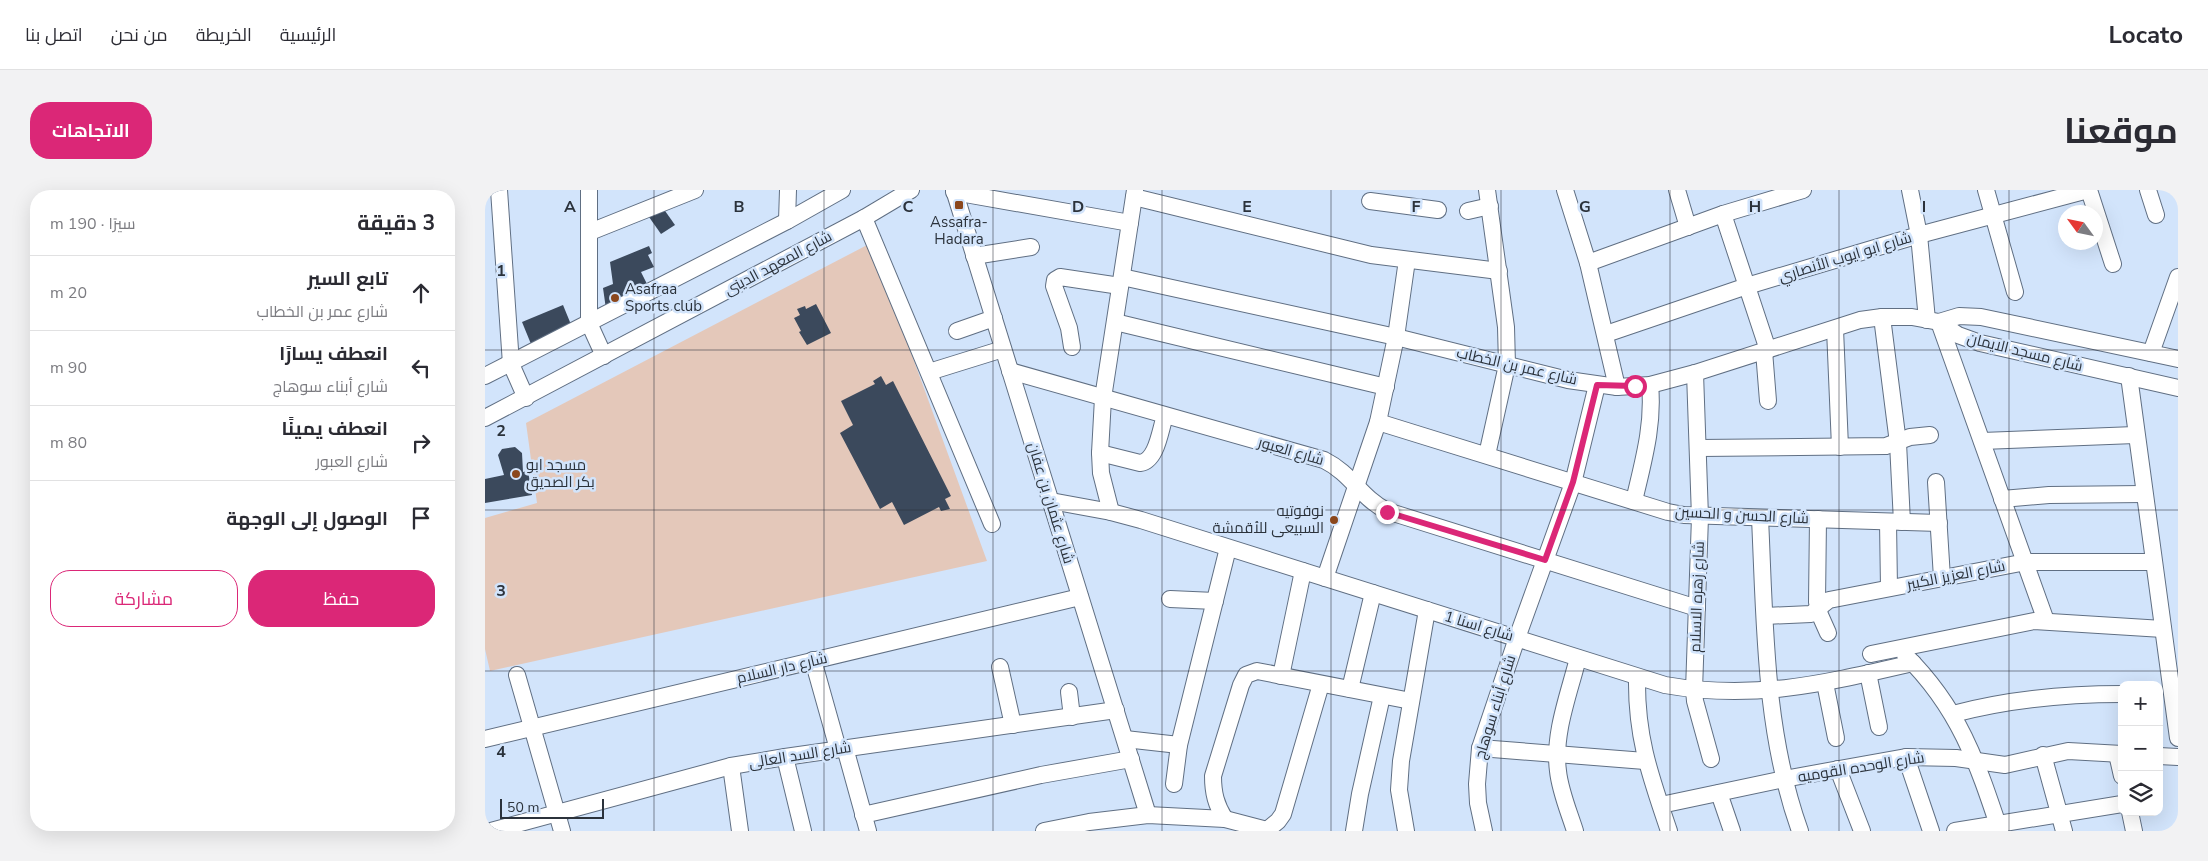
<!DOCTYPE html>
<html lang="ar">
<meta charset="utf-8">
<style>
:root{--surface:#fff;--page:#f2f2f3;--text:#2b2b33;--muted:#7c7c81;--line:#e1e1e2;--accent:#db2777}
body{margin:0;font-family:"Nunito Sans",Cairo,sans-serif;background:var(--page);color:var(--text);direction:rtl}
.controls{position:absolute;right:15px;bottom:15px;display:grid;overflow:hidden;border-radius:10px;box-shadow:0 5px 20px #0002}
.controls button{width:45px;height:45px;display:grid;place-items:center;padding:0;border:0;border-bottom:1px solid var(--line);background:var(--surface);color:var(--text);font:25px sans-serif}
.compass{position:absolute;left:1573px;top:15px;width:45px;height:45px;border-radius:50%;background:var(--surface);box-shadow:0 5px 20px #0002;rotate:303deg}
.scale{position:absolute;left:15px;bottom:12px;width:104px;box-sizing:border-box;padding-left:5px;border:2px solid #2b323b;border-top:0;font-size:14px;line-height:18px;white-space:nowrap;color:#2b323b;-webkit-text-stroke:4px #d2e4fb;paint-order:stroke}
.stop{position:absolute;width:15px;height:15px;margin:-11px;border:4px solid #db2777;border-radius:50%;background:#fff}
.stop.end{background:#db2777;border-color:#fff;box-shadow:0 1px 5px #0008}
.list{margin:0;padding:0;list-style:none}
h2{display:flex;justify-content:space-between;align-items:center;height:65px;margin:0;padding:0 20px;font-size:21px}
h2 small{font-size:16px;font-weight:400;color:var(--muted)}
.list li{display:grid;grid-template-columns:32px 1fr auto;gap:15px;align-items:center;box-sizing:border-box;height:75px;padding:0 20px;border-top:1px solid var(--line)}
.list b{display:block;font-size:19px;white-space:nowrap}
.list p{margin:0;font-size:16px;white-space:nowrap;color:var(--muted)}
.list em{font-size:16px;font-style:normal;color:var(--muted)}
.actions{display:flex;gap:10px;padding:15px 20px}
.actions a{flex:1;padding:11px 0;border:1px solid var(--accent);border-radius:20px;text-align:center;font-size:18px;color:var(--accent)}
.actions .main{background:var(--accent);color:#fff}
.icon{flex:none;width:28px;height:28px;fill:none;stroke:currentColor;stroke-width:2;stroke-linecap:round;stroke-linejoin:round}
.map{position:relative;flex:none;width:1693px;height:641px;overflow:hidden;direction:ltr;border-radius:20px}
header{display:flex;align-items:center;gap:30px;box-sizing:border-box;height:70px;padding:0 25px;background:var(--surface);border-bottom:1px solid var(--line)}
header strong{font-size:24px}
nav{display:flex;gap:28px;margin-inline-start:auto;font-size:18px}
.intro{display:flex;align-items:center;justify-content:space-between;box-sizing:border-box;height:120px;padding:0 30px}
h1{margin:0;font-size:35px}
.button{padding:12px 22px;border-radius:20px;background:var(--accent);color:#fff;font-size:18px;font-weight:700}
main{display:flex;gap:30px;padding:0 30px}
aside{flex:1;background:var(--surface);border-radius:20px;box-shadow:0 5px 20px #0002}
.map>svg:first-child{display:block}
.green{fill:#e4c8ba}
.building{fill:#3b495c}
.lines{fill:none;stroke-linecap:round;stroke-linejoin:round}
.minor-casing{stroke:#606f83;stroke-width:18}
.minor{stroke:#fff;stroke-width:16}
.route{stroke:#db2777;stroke-width:6}
.grid{fill:none;stroke:#2b323b;stroke-width:1;stroke-opacity:0.55}
.poi-dot{fill:#8b471c;stroke:#d2e4fb;stroke-width:2}
.labels{text-anchor:middle;stroke-width:5;stroke-linejoin:round;paint-order:stroke}
.poi-label{font-size:15px;fill:#2b323b;stroke:#d2e4fb;text-anchor:start}
.street-label{font-size:15px;fill:#2b323b;stroke:#d2e4fb}
.grid-label{font-size:16px;text-anchor:middle;font-weight:bold;fill:#2b323b;stroke:#d2e4fb;stroke-width:5;stroke-linejoin:round;paint-order:stroke}
</style>
<header>
<strong>Locato</strong>
<nav><a>الرئيسية</a><a>الخريطة</a><a>من نحن</a><a>اتصل بنا</a></nav>
</header>
<div class="intro"><h1>موقعنا</h1><a class="button">الاتجاهات</a></div>
<main>
<div class="map">
<svg width="1693" height="641" viewBox="0 0 1693 641">
<rect width="100%" height="100%" fill="#d2e4fb"/>
<!-- green -->
<polygon class="green" points="386,53 502,371 5,481 0,459 0,328 52,313 41,233"/>
<!-- building -->
<g class="building">
<polygon points="178,18 190,35 176,44 164,27"/>
<polygon points="164,56 167,63 163,65 169,77 156,82 163,96 121,119 118,98 128,94 125,72"/>
<polygon points="331,114 346,143 322,155 314,142 316,141 309,128 315,125 312,119 320,116 321,119"/>
<polygon points="78,115 87,137 46,154 37,132"/>
<polygon points="396,186 401,195 408,191 466,306 460,309 465,319 456,321 454,317 419,335 407,312 395,319 355,243 368,235 356,211 390,194 388,191"/>
<polygon points="30,257 37,263 38,282 43,281 47,305 0,313 0,289 19,285 13,265 17,259"/>
</g>
<g class="lines">
<defs>
<g id="minor">
<polyline points="14,0 26,174 41,208"/>
<polyline points="104,0 104,133 119,166"/>
<polyline points="469,0 663,625"/>
<polyline points="1080,0 1103,73 1132,197"/>
<polyline points="1192,0 1203,37"/>
<polyline points="1425,0 1434,45 1442,130"/>
<polyline points="1501,0 1530,102"/>
<polyline points="1604,0 1628,74"/>
<polyline points="1663,0 1671,25"/>
<polyline points="469,2 645,33"/>
<polyline points="649,7 886,65 1014,81"/>
<polyline points="885,11 953,20"/>
<polyline points="983,21 1005,16"/>
<polyline points="1238,24 1283,160"/>
<polyline points="379,28 507,334"/>
<polyline points="302,31 303,0"/>
<polyline points="105,42 210,0"/>
<polyline points="489,66 546,57"/>
<polyline points="1103,73 1238,24 1318,0"/>
<polyline points="637,87 911,147 1083,190 1132,197 1165,195 1210,183 1375,130 1397,127 1427,127 1454,132 1473,145 1495,153 1693,198"/>
<polyline points="1397,127 1413,253 1417,332"/>
<polyline points="630,132 901,197"/>
<polyline points="1454,132 1561,431"/>
<polyline points="1454,132 1474,126 1496,127 1693,169"/>
<polyline points="1350,139 1355,257"/>
<polyline points="472,141 509,128"/>
<polyline points="1121,144 1262,96 1434,45 1603,0"/>
<polyline points="587,157 584,138 569,96 570,90 575,87 635,96"/>
<polyline points="1279,161 1283,211"/>
<polyline points="1666,163 1693,87"/>
<path d="M525 181 839 270C867 284 875 307 902 321L1212 418"/>
<polyline points="444,182 518,159"/>
<polyline points="1210,183 1215,327 1209,500 1210,511 1226,569"/>
<polyline points="0,186 302,31 357,0"/>
<polyline points="1644,186 1693,548"/>
<polyline points="0,228 379,28 426,0"/>
<polyline points="893,232 1183,322 1199,325 1454,333"/>
<polyline points="1497,251 1650,245"/>
<polyline points="1214,258 1401,256 1425,247 1445,245"/>
<path d="M615 263 655 273C672 271 675 240 680 226"/>
<polyline points="1002,265 1022,175 1021,137 1002,0"/>
<polyline points="1451,292 1457,388"/>
<polyline points="1517,309 1564,305 1659,304"/>
<path d="M566 311 626 322 656 330 1180 495C1270 511 1341 493 1428 473"/>
<path d="M1149 311C1158 272 1169 235 1165 195"/>
<polyline points="626,322 616,283 615,263 618,208 650,0"/>
<path d="M1275 328C1280 433 1279 541 1315 641"/>
<polyline points="1333,329 1332,412 1335,425 1343,443"/>
<polyline points="1403,332 1404,398"/>
<polyline points="840,388 893,232 911,147 922,70"/>
<polyline points="685,409 730,411"/>
<polyline points="1280,426 1326,424 1344,410 1541,372 1668,372"/>
<polyline points="1386,464 1549,431 1678,439"/>
<path d="M1420 465C1474 518 1492 572 1515 641"/>
<polyline points="328,470 353,559"/>
<polyline points="515,477 528,535"/>
<polyline points="1383,483 1394,537"/>
<polyline points="32,485 77,641"/>
<polyline points="796,486 818,381"/>
<path d="M1152 487C1151 547 1165 585 1184 641"/>
<polyline points="1340,493 1351,548"/>
<polyline points="865,499 888,403"/>
<polyline points="584,502 587,527"/>
<path d="M1468 524C1524 509 1579 504 1637 504"/>
<polyline points="0,549 595,407"/>
<polyline points="640,549 694,555"/>
<polyline points="360,558 383,641"/>
<polyline points="995,558 1160,571"/>
<polyline points="1632,564 1637,586"/>
<polyline points="1558,565 1579,641"/>
<polyline points="1674,566 1693,567"/>
<polyline points="300,567 318,641"/>
<polyline points="1421,567 1446,641"/>
<polyline points="246,576 255,641"/>
<polyline points="1353,579 1377,641"/>
<polyline points="689,594 694,555 743,358"/>
<polyline points="1234,603 1247,641"/>
<polyline points="1176,615 1299,589 1421,567 1471,568 1520,575 1583,561 1637,564"/>
<polyline points="1645,622 1649,641"/>
<polyline points="378,625 556,585 646,569"/>
<path d="M740 629C731 615 728 603 728 586L756 495 761 485 772 481 926 511"/>
<polyline points="6,641 246,576 300,567 631,520"/>
<polyline points="559,641 604,632 663,625 740,629 782,640"/>
<polyline points="781,641 793,631 798,624 836,494"/>
<polyline points="869,641 875,604 897,506"/>
<polyline points="921,641 914,600 916,571 942,420"/>
<polyline points="999,641 993,613 992,594 995,558 1032,448 1088,293 1112,195"/>
<path d="M1090 641C1084 622 1075 601 1073 581 1068 544 1084 504 1093 468"/>
<polyline points="1470,641 1637,614"/>
</g>
</defs>
<!-- minor casing -->
<use href="#minor" class="minor-casing"/>
<!-- minor -->
<use href="#minor" class="minor"/>
</g>
<g class="lines">
<!-- route -->
<polyline class="route" points="902,322 1060,370 1088,292 1112,195 1150,196"/>
</g>
<!-- grid -->
<path class="grid" d="M169 0V641M339 0V641M508 0V641M677 0V641M846 0V641M1016 0V641M1185 0V641M1354 0V641M1524 0V641M0 160H1693M0 320H1693M0 481H1693"/>
<!-- markers -->
<g class="poi-dot">
<rect x="469" y="10" width="10" height="10" rx="2.5"/>
<circle cx="130" cy="108" r="5"/>
<circle cx="31" cy="284" r="5"/>
<circle cx="849" cy="330" r="5"/>
</g>
<g class="labels">
<!-- poi labels -->
<g class="poi-label">
<text x="474" y="37" text-anchor="middle">Assafra-<tspan x="474" dy="17">Hadara</tspan></text>
<text x="140" y="104">Asafraa<tspan x="140" dy="17">Sports club</tspan></text>
<text x="41" y="280">مسجد ابو<tspan x="41" dy="17">بكر الصديق</tspan></text>
<text x="839" y="326" text-anchor="end">نوفوتيه<tspan x="839" dy="17">السبيعى للأقمشة</tspan></text>
</g>
<!-- street labels -->
<g class="street-label">
<text transform="translate(1360 67) rotate(-17)" y="5">شارع ابو ايوب الأنصاري</text>
<text transform="translate(293 73) rotate(-28)" y="5">شارع المعهد الدينى</text>
<text transform="translate(1540 162) rotate(14)" y="5">شارع مسجد الايمان</text>
<text transform="translate(1032 176) rotate(13)" y="5">شارع عمر بن الخطاب</text>
<text transform="translate(806 261) rotate(16)" y="5">شارع العبور</text>
<text transform="translate(566 313) rotate(73)" y="5">شارع عثمان بن عفان</text>
<text transform="translate(1257 325) rotate(3)" y="5">شارع الحسن و الحسين</text>
<text transform="translate(1471 385) rotate(-11)" y="5">شارع العزيز الكبير</text>
<text transform="translate(1212 407) rotate(-88)" y="5">شارع زهره الاسلام</text>
<text transform="translate(994 436) rotate(17)" y="5">شارع اسنا 1</text>
<text transform="translate(297 478) rotate(-13)" y="5">شارع دار السلام</text>
<text transform="translate(1010 517) rotate(-73)" y="5">شارع أبناء سوهاج</text>
<text transform="translate(315 565) rotate(-9)" y="5">شارع السد العالى</text>
<text transform="translate(1376 577) rotate(-9)" y="5">شارع الوحده القوميه</text>
</g>
</g>
<g class="grid-label">
<text x="85" y="22">A</text>
<text x="254" y="22">B</text>
<text x="423" y="22">C</text>
<text x="593" y="22">D</text>
<text x="762" y="22">E</text>
<text x="931" y="22">F</text>
<text x="1100" y="22">G</text>
<text x="1270" y="22">H</text>
<text x="1439" y="22">I</text>
<text x="16" y="86">1</text>
<text x="16" y="246">2</text>
<text x="16" y="406">3</text>
<text x="16" y="567">4</text>
</g>
</svg>
<div class="controls">
<button>+</button>
<button>−</button>
<button><svg class="icon" aria-label="layers" viewBox="0 0 24 24"><path d="M12 4l9 5-9 5-9-5zM3 14l9 5 9-5"/></svg></button>
</div>
<svg class="compass" viewBox="-18 -18 36 36"><path d="M0-13l5 13h-10z" fill="#e53935"/><path d="M0 13l5-13h-10z" fill="#7c7c81"/></svg>
<div class="scale">50 m</div>
<div class="stop" style="left:1150px;top:196px"></div>
<div class="stop end" style="left:902px;top:322px"></div>
</div>
<aside>
<h2>3 دقيقة<small>سيرًا · 190 m</small></h2>
<ul class="list">
<li><svg class="icon" aria-label="ahead" viewBox="0 0 24 24"><path d="M12 20V5M6 11l6-6 6 6"/></svg><div><b>تابع السير</b><p>شارع عمر بن الخطاب</p></div><em>20 m</em></li>
<li><svg class="icon" aria-label="left" viewBox="0 0 24 24"><path d="M17 20v-9H6M10 6l-5 5 5 5"/></svg><div><b>انعطف يسارًا</b><p>شارع أبناء سوهاج</p></div><em>90 m</em></li>
<li><svg class="icon" aria-label="right" viewBox="0 0 24 24"><path d="M7 20v-9h11M14 6l5 5-5 5"/></svg><div><b>انعطف يمينًا</b><p>شارع العبور</p></div><em>80 m</em></li>
<li><svg class="icon" aria-label="arrive" viewBox="0 0 24 24"><path d="M6 21V4h12l-3 4 3 4H6"/></svg><div><b>الوصول إلى الوجهة</b></div></li>
</ul>
<div class="actions"><a class="main">حفظ</a><a>مشاركة</a></div>
</aside>
</main>
